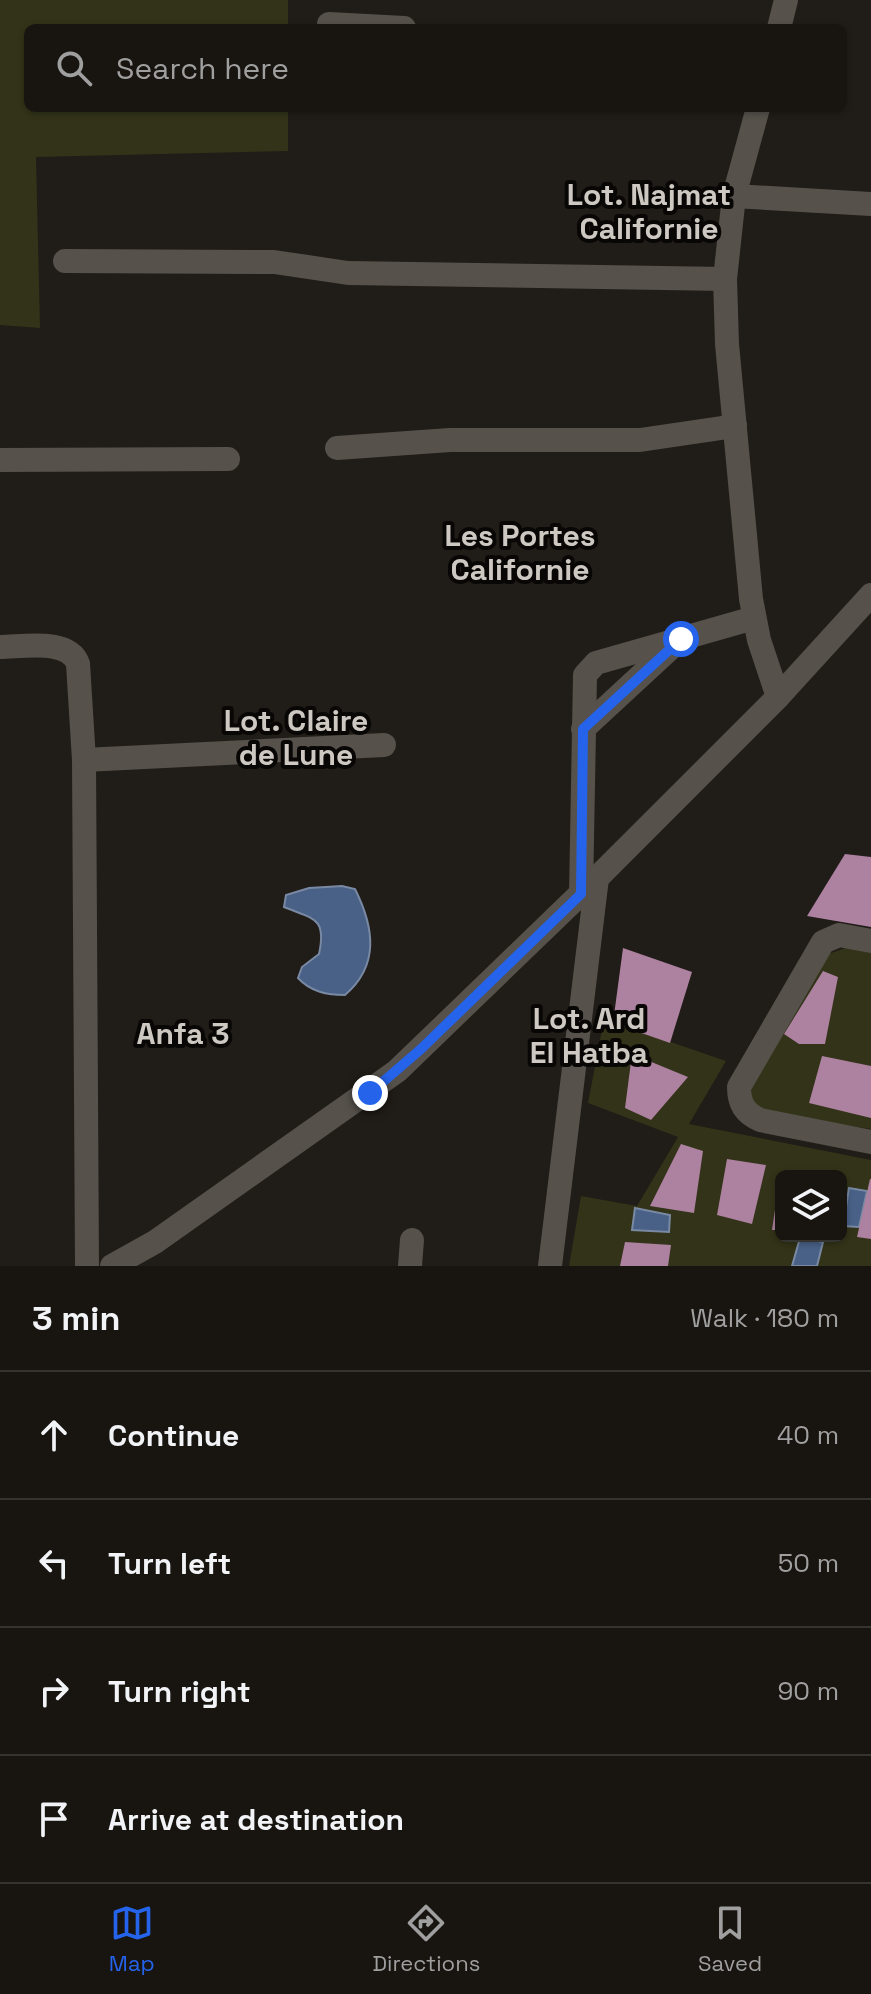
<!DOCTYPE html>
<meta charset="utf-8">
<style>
:root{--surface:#181511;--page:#211e1a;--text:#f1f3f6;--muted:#9f9f9f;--line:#363431;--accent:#2563eb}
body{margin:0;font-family:"Space Grotesk",sans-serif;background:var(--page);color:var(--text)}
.controls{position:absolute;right:24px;bottom:24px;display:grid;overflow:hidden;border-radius:12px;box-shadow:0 2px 6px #0004}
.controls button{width:72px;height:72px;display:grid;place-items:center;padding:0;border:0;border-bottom:2px solid var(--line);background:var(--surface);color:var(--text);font:40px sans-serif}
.stop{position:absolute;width:24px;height:24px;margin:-18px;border:6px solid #2563eb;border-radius:50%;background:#fff}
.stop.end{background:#2563eb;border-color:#fff;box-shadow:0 2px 8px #0008}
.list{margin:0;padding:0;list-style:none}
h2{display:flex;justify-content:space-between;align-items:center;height:104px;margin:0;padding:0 32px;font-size:34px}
h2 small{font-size:26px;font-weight:400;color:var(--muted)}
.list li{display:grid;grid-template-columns:52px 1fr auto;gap:24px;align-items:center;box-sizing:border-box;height:128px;padding:0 32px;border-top:2px solid var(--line)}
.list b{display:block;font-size:30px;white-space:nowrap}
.list em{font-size:26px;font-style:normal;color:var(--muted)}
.icon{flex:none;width:44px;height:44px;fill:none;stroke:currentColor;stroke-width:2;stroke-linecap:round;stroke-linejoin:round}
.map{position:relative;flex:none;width:871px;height:1266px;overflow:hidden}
.search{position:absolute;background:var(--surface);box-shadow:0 2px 6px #0004;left:24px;right:24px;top:24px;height:88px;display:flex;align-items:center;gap:20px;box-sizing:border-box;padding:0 28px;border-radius:12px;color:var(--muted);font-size:30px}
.sheet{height:616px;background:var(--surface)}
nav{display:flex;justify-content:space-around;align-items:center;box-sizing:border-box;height:112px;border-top:2px solid var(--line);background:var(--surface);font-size:22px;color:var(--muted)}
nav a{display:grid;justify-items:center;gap:4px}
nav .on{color:var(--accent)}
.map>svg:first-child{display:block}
.green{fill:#323318;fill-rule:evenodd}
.water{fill:#496187;stroke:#7989a3;stroke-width:2}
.building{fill:#ad81a0}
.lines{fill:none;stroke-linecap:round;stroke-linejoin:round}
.minor{stroke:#56514b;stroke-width:24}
.route{stroke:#2563eb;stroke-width:10}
.labels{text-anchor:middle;stroke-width:8;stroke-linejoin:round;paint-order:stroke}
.quarter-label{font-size:30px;font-weight:bold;fill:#cec8c2;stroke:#080705}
</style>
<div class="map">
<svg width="871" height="1266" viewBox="0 0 871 1266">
<rect width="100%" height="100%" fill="#201c17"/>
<!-- green -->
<g class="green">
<polygon points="0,0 288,0 288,28 28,28 28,108 288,108 288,151 36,157 40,328 0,325"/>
<polygon points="846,948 871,953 871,1129 762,1113 746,1094 828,954"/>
<path d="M604 1019 726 1061 689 1124 871 1160V1266H569L581 1196 637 1206 678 1137 588 1103ZM781 1176H841V1236H781Z"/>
</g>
<!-- water -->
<g class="water">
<path d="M342 886 355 889C374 927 380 965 345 995 327 995 311 992 298 978L302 967 319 954C327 917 313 919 284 907L286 895 309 888Z"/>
<polygon points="849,1188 867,1191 859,1227 843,1226"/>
<polygon points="635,1208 670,1215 669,1232 632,1230"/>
<polygon points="800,1238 823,1242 817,1266 792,1266"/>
</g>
<!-- building -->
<g class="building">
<polygon points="845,854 871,857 871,927 807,916"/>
<polygon points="623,948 692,972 670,1043 613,1023"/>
<polygon points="823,971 838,977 825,1044 799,1044 784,1034"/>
<polygon points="632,1054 688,1077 651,1120 625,1108"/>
<polygon points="822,1056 871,1066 871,1118 809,1103"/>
<polygon points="681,1144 703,1151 694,1213 650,1206"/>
<polygon points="727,1159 766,1165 752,1224 717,1215"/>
<polygon points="870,1179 871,1179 871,1239 857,1237"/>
<polygon points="779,1182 781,1182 781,1230 772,1230"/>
<polygon points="625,1242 671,1245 668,1266 620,1266"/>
</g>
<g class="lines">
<!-- minor -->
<g class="minor">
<polyline points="329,24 404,28"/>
<polyline points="779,28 786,0"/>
<polyline points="758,108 734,196 725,279 727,344 751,599 759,640 778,697"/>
<polyline points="734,196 871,204"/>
<polyline points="65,261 274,262 348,273 725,279"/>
<polyline points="337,448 450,440 640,440 735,426"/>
<polyline points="0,460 228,459"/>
<path d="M0 647C23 647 69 638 78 664L84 760 87 1266"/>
<polyline points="583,729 675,644"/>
<polyline points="84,760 384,745"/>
<polyline points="581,894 585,675 596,663 754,618"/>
<path d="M871 941 839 935 823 942 739 1087C739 1104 745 1113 760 1120L871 1142"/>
<polyline points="112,1266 155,1242 397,1071 597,878 778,697 871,595"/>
<polyline points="410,1266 412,1240"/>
<polyline points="550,1266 597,878"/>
</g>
</g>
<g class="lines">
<!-- route -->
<polyline class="route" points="370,1093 421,1049 581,894 583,729 681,639"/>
</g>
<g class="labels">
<!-- quarter labels -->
<g class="quarter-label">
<text x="649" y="205">Lot. Najmat<tspan x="649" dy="34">Californie</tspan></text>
<text x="520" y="546">Les Portes<tspan x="520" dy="34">Californie</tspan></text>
<text x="296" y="731">Lot. Claire<tspan x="296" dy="34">de Lune</tspan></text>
<text x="589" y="1029">Lot. Ard<tspan x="589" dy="34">El Hatba</tspan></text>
<text x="183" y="1044">Anfa 3</text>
</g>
</g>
</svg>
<div class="controls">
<button><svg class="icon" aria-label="layers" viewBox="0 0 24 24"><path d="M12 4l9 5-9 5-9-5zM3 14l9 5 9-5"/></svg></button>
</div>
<div class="stop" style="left:681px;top:639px"></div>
<div class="stop end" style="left:370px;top:1093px"></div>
<div class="search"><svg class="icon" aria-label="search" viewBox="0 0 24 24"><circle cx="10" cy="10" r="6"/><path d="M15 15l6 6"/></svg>Search here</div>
</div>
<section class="sheet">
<h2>3 min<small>Walk · 180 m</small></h2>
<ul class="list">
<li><svg class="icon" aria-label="ahead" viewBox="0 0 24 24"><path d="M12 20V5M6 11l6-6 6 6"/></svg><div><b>Continue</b></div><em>40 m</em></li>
<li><svg class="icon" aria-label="left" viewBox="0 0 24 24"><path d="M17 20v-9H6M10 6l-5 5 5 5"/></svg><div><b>Turn left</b></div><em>50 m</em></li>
<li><svg class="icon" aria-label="right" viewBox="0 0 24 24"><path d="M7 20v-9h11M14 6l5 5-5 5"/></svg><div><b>Turn right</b></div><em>90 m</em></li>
<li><svg class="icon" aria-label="arrive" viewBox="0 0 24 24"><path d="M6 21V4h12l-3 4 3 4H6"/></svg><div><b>Arrive at destination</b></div></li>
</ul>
</section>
<nav>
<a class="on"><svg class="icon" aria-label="map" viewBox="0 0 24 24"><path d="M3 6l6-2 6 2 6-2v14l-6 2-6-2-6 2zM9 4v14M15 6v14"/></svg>Map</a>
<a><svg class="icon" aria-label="directions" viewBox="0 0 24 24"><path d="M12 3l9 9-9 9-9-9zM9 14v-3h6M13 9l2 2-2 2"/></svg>Directions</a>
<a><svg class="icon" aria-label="saved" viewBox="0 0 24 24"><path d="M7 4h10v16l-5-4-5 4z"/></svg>Saved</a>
</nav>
